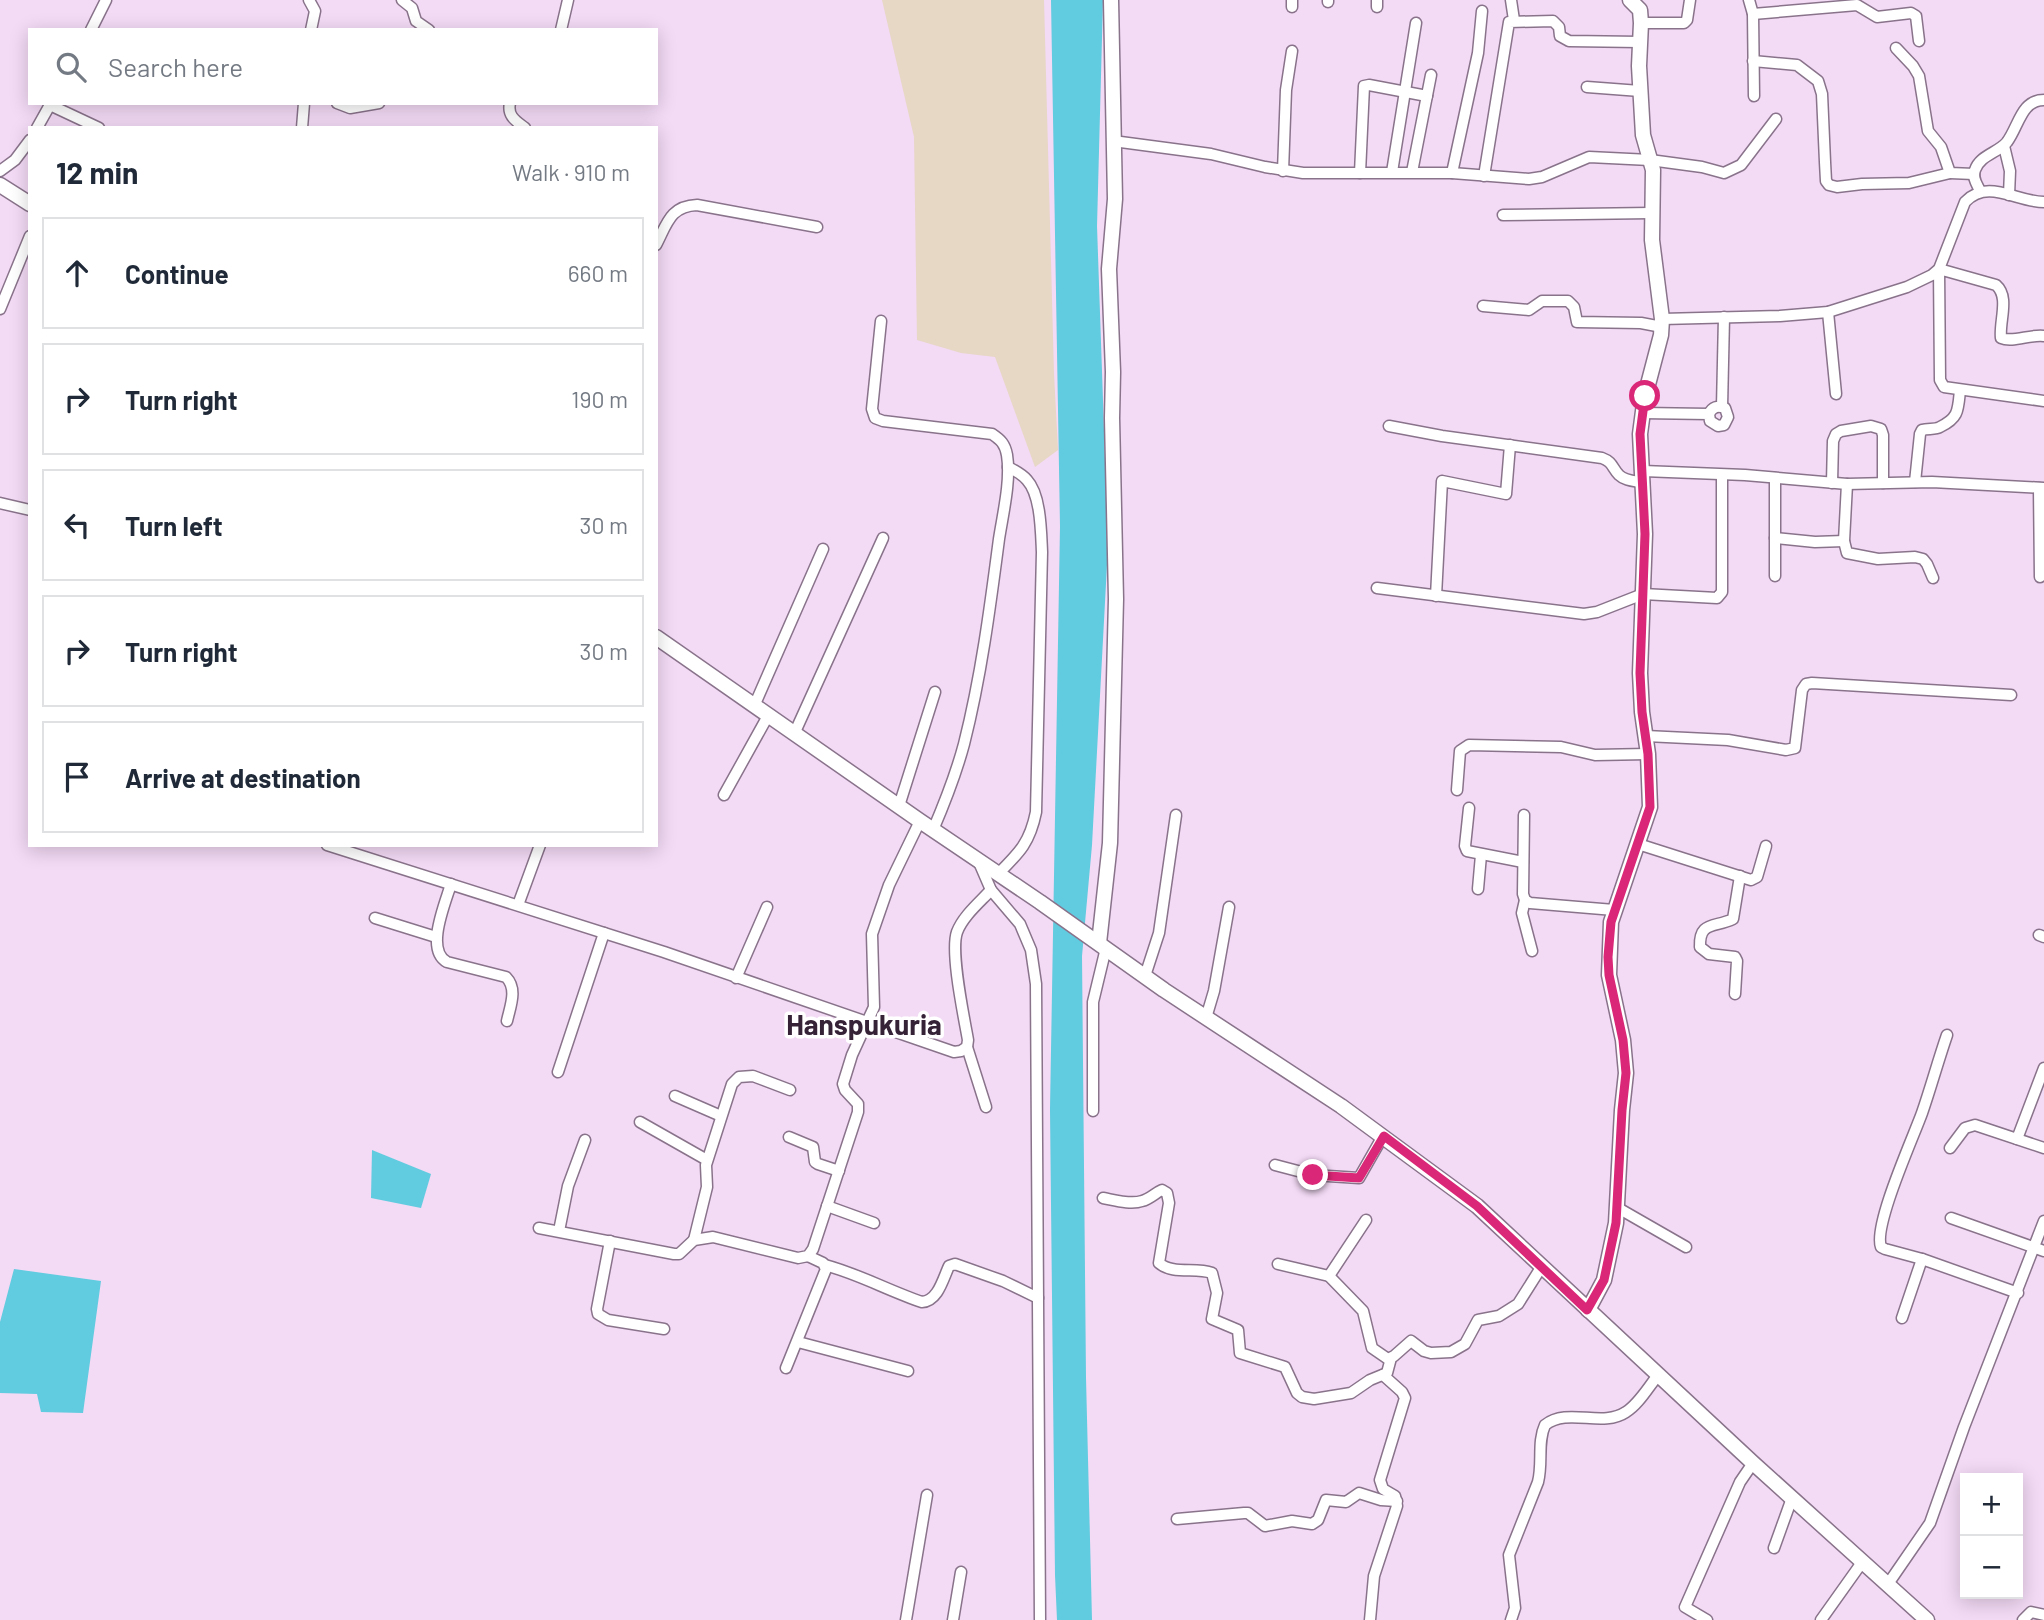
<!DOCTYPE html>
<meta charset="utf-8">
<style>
:root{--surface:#fff;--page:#f2f2f3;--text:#1f2937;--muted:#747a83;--line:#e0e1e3}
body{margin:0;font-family:Barlow,sans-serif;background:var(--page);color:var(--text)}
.controls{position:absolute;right:21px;bottom:21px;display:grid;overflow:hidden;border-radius:0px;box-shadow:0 4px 18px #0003}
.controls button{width:63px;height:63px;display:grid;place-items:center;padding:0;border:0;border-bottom:2px solid var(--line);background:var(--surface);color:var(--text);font:35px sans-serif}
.stop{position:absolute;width:21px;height:21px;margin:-16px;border:5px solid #db2777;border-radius:50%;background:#fff}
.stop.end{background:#db2777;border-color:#fff;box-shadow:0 2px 7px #0008}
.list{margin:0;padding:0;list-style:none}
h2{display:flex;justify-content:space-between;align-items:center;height:91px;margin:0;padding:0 28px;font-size:30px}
h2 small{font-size:23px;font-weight:400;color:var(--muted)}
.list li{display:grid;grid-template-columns:46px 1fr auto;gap:21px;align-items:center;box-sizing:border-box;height:112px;margin:0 14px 14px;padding:0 14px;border:2px solid var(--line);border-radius:0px}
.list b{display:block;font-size:26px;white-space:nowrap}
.list em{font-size:23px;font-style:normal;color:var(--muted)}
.icon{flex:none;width:38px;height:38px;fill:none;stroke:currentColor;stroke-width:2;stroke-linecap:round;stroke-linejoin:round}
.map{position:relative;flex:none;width:2044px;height:1620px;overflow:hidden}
.search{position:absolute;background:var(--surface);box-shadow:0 4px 18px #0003;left:28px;top:28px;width:630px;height:77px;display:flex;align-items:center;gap:18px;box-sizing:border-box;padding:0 24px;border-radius:0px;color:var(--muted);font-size:26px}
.panel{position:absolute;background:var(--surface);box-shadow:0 4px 18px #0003;left:28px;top:126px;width:630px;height:721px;border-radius:0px}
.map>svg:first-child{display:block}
.industrial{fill:#e7d7c5}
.water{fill:#61cbdf}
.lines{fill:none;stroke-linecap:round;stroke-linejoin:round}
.street-casing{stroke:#89738b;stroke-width:13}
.secondary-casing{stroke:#89738b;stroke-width:17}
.street{stroke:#fff;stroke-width:10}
.secondary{stroke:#fff;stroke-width:14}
.route{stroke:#db2777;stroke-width:9}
.labels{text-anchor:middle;stroke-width:7;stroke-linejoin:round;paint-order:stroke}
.district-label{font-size:28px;font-weight:bold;fill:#352236;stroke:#fff}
</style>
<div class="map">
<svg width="2044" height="1620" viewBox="0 0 2044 1620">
<rect width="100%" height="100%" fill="#f3daf5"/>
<!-- industrial -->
<polygon class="industrial" points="882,0 1044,0 1054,374 1058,450 1035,467 995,357 961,353 917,340 914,137"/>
<!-- water -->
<g class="water">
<polygon points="1051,0 1103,0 1097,226 1108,546 1092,845 1082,956 1086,1378 1092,1620 1057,1620 1055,1575 1050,1109 1060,526"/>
<polygon points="372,1150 431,1174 421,1208 371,1198"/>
<polygon points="14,1269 101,1281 83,1413 41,1412 37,1394 0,1393 0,1322"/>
</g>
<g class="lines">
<defs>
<g id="street">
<polyline points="309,0 315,11 311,30"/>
<polyline points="402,0 412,8 416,21 429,30"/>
<polyline points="1511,0 1514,20"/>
<polyline points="1749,0 1753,14 1754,96"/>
<polyline points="1328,2 1328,0"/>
<polyline points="1292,7 1292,0"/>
<polyline points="1377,7 1377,0"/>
<polyline points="1753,14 1857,5 1877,17 1911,13 1916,16 1919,41"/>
<polyline points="1641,23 1684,23 1687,20 1690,0"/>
<polyline points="91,30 106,0"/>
<polyline points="561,30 568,0"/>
<polyline points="1896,48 1913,66 1919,76 1928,131 1941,147 1950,173 1974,174"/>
<polyline points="1753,61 1797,65 1818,81 1822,94 1825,162 1826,181 1829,185 1837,187 1862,184 1909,183 1950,173"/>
<polyline points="1587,87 1640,91"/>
<polyline points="337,103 350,108 379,103"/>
<path d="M510 103C507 116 516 121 525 128"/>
<polyline points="50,105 99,128"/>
<polyline points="37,128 51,103"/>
<polyline points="302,128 304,103"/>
<polyline points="1113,141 1211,154 1265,167 1303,173 1452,173 1529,179 1542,177 1589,157 1650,160 1702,167 1724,173 1741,165 1776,119"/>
<polyline points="2004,146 2010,171 2009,195"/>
<polyline points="0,171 15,160 30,140"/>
<polyline points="1283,171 1286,90 1292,51"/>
<polyline points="1392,172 1416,23"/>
<polyline points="1412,172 1431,75"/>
<polyline points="1360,173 1364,86 1369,85 1427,96"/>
<polyline points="1452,173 1478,53 1482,11"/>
<polyline points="1484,176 1509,22 1553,21 1559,27 1560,36 1569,41 1640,42"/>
<path d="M1980 191C1977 184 1972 178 1975 170 1980 155 1998 153 2007 142 2019 126 2021 100 2044 100"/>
<polyline points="1503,215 1651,213"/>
<path d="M656 245C667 224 670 206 697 205L817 227"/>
<polyline points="1483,306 1529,310 1542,301 1568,301 1574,307 1577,322 1641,323 1662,327"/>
<polyline points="0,309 30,236"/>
<polyline points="1828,312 1836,394"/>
<path d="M1662 319 1780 316 1828 312 1907 287 1932 275 1939 269 1965 202C1988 178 2016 202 2044 202"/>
<path d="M881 321 872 409 875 418 883 421 992 434C1001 440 1005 444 1007 455 1011 481 1003 513 999 539 990 608 981 677 964 744 956 774 945 802 933 830"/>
<path d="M2044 336C2030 334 2013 343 2001 338 1999 321 2010 297 1996 285L1939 269 1940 380 1944 387 2044 401"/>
<polyline points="1722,407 1724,317"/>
<path d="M1642 413 1709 414C1712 407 1718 405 1725 408L1728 417 1724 425 1718 426 1710 421 1709 414"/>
<path d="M1389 426 1442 436 1602 458C1613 462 1612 468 1619 475 1625 481 1636 481 1644 483"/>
<polyline points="1643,471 1745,475 1847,484 1932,482 2044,488"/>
<polyline points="1775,478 1775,576"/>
<path d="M1915 482 1920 434 1922 430C1928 428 1935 430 1940 427 1959 418 1958 410 1960 390"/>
<polyline points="1832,483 1833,441 1836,434 1841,431 1871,426 1881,429 1883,435 1883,483"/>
<polyline points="1847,484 1844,541 1847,553 1878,559 1915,557 1923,559 1927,564 1933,578"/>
<polyline points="2039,488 2040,577"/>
<polyline points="0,503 30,510"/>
<polyline points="1775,538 1815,542 1844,541"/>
<polyline points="1377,588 1584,614 1597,612 1643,594 1717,598 1722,592 1722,475"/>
<polyline points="1436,596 1442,481 1506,494 1510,445"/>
<polyline points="755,704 823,549"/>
<polyline points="795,732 883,538"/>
<polyline points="1646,736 1728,740 1786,750 1795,748 1802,690 1806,684 1812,683 2011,695"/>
<polyline points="1457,790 1460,751 1469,745 1561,747 1595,755 1648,754"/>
<polyline points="724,795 769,714"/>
<polyline points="899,806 935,692"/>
<polyline points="1469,808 1465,846 1467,851 1523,862"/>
<polyline points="1524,815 1523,894 1525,900 1530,903 1614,910"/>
<polyline points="1638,844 1751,880 1757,877 1766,846"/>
<path d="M327 845 664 952 954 1052 961 1051 967 1047 968 1040C964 1017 950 952 957 932 963 916 980 902 991 890"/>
<polyline points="978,860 991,890 1020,924 1031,950 1036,984 1040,1620"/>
<path d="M999 873C1020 852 1030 842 1036 812L1042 552C1041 532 1041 495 1027 480 1022 474 1014 470 1008 467"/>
<path d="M451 884C445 904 425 950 447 962L506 977C518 989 510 1007 507 1021"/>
<polyline points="1478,889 1481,855"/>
<polyline points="1525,900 1522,913 1532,951"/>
<polyline points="518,905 540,845"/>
<polyline points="375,918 436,937"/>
<polyline points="2039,935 2044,937"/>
<polyline points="1145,976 1159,933 1176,815"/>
<polyline points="736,978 767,907"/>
<path d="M1735 994 1737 961 1735 957 1709 954 1700 947C1699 921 1714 928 1733 919L1740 876"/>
<polyline points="1206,1018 1214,991 1229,907"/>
<path d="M1947 1035C1938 1061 1931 1087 1922 1113 1913 1138 1873 1226 1881 1247L1885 1249 1922 1259 2018 1293"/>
<polyline points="967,1047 986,1107"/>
<polyline points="558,1072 604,933"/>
<polyline points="675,1096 721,1116"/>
<polyline points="1093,1111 1093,1002 1106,948"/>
<polyline points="640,1122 707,1160"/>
<polyline points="789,1137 813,1147 815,1162 818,1164 839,1171"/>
<polyline points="2017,1139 2044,1068"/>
<polyline points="1950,1148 1965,1128 1975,1125 2044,1148"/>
<polyline points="1275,1165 1313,1175 1359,1178 1383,1136"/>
<path d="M1103 1198C1114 1200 1131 1205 1142 1201 1150 1199 1155 1193 1162 1190L1167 1193 1169 1203 1159 1263C1173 1275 1195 1267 1212 1273L1217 1293 1212 1319 1238 1330 1240 1353 1285 1367 1297 1393 1302 1397 1314 1399 1351 1393 1370 1380 1387 1373 1391 1358"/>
<polyline points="827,1206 874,1223"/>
<polyline points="1618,1208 1686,1247"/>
<polyline points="1951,1218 2044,1251"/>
<polyline points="539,1228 674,1254 679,1254 694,1240 713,1237 798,1258 808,1256 813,1249 858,1112 858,1104 845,1090 843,1084 852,1055 874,1007 872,934 889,885 920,821"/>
<polyline points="559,1231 568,1186 585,1140"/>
<polyline points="694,1240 707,1187 706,1165 732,1084 739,1077 753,1076 790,1090"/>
<polyline points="610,1241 597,1309 598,1314 608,1320 664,1329"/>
<polyline points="1278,1264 1329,1276 1363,1311 1372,1348 1388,1359 1394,1356 1411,1341 1424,1351 1431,1353 1451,1352 1465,1344 1478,1320 1499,1316 1518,1304 1542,1266"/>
<path d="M825 1265C859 1274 889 1291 922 1302 938 1301 943 1279 949 1266L955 1264 1003 1281 1038 1298"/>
<polyline points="1329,1276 1366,1220"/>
<polyline points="1902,1318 1922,1259"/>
<polyline points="798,1342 908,1371"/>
<polyline points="786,1368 826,1269 823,1263 808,1256"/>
<polyline points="1177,1519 1244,1513 1248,1513 1265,1526 1292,1521 1312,1524 1318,1520 1326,1500 1346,1502 1359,1493 1381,1500 1397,1501"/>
<polyline points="1774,1548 1792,1498"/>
<polyline points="1888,1584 1930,1523 1964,1427 2044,1221"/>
<polyline points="906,1620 927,1495"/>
<polyline points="953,1620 961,1572"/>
<polyline points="1370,1620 1374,1576 1397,1506 1395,1496 1383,1489 1380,1480 1405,1398 1402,1392 1383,1375"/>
<path d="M1511 1620 1515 1608 1509 1555 1538 1482C1543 1463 1537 1442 1545 1425 1568 1407 1602 1428 1626 1412 1639 1404 1649 1386 1659 1374"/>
<polyline points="1707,1620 1685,1607 1740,1482 1753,1463"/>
<polyline points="1821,1620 1863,1561"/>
<polyline points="2023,1620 2031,1612 2044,1615"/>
</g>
<g id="secondary">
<polyline points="0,185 30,204"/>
<polyline points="656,637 920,821 1040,902 1164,990 1341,1106 1477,1206 1753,1463 1927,1620"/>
<polyline points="1099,943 1110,843 1116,599 1112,418 1113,372 1109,269 1115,199 1111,0"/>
<polyline points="1588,1310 1604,1280 1616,1223 1622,1110 1626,1073 1623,1040 1609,975 1611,922 1650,807 1648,754 1642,712 1640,673 1645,534 1640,434 1645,396 1661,335 1662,319 1652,240 1653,170 1643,135 1639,66 1641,23 1640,10 1630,0"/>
</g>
</defs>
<!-- street casing -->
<use href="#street" class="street-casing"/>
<!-- secondary casing -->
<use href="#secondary" class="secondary-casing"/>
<!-- street -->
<use href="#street" class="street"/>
<!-- secondary -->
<use href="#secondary" class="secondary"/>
</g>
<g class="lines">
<!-- route -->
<polyline class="route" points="1313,1175 1359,1178 1384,1136 1477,1206 1587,1310 1604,1280 1616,1223 1622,1110 1626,1073 1623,1040 1609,975 1608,957 1611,922 1650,807 1648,754 1642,712 1640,673 1645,534 1640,434 1645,396"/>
</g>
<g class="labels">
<!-- district labels -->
<g class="district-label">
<text x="864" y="1035">Hanspukuria</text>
</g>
</g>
</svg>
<div class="controls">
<button>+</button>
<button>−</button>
</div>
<div class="stop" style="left:1645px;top:396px"></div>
<div class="stop end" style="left:1313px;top:1175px"></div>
<div class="search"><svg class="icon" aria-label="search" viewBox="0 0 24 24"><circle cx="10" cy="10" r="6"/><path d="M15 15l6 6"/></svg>Search here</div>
<section class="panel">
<h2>12 min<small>Walk · 910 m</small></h2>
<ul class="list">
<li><svg class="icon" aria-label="ahead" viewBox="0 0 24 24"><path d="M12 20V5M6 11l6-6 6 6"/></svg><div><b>Continue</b></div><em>660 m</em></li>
<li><svg class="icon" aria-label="right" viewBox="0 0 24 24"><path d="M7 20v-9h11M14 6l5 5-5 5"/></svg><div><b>Turn right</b></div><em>190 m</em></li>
<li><svg class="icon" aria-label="left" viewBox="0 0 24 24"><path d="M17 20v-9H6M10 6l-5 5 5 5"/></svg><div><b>Turn left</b></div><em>30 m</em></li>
<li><svg class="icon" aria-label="right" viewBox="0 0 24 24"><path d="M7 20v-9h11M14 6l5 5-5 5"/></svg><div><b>Turn right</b></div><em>30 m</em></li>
<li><svg class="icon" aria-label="arrive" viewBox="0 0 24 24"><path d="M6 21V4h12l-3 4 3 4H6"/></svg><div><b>Arrive at destination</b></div></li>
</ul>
</section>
</div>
